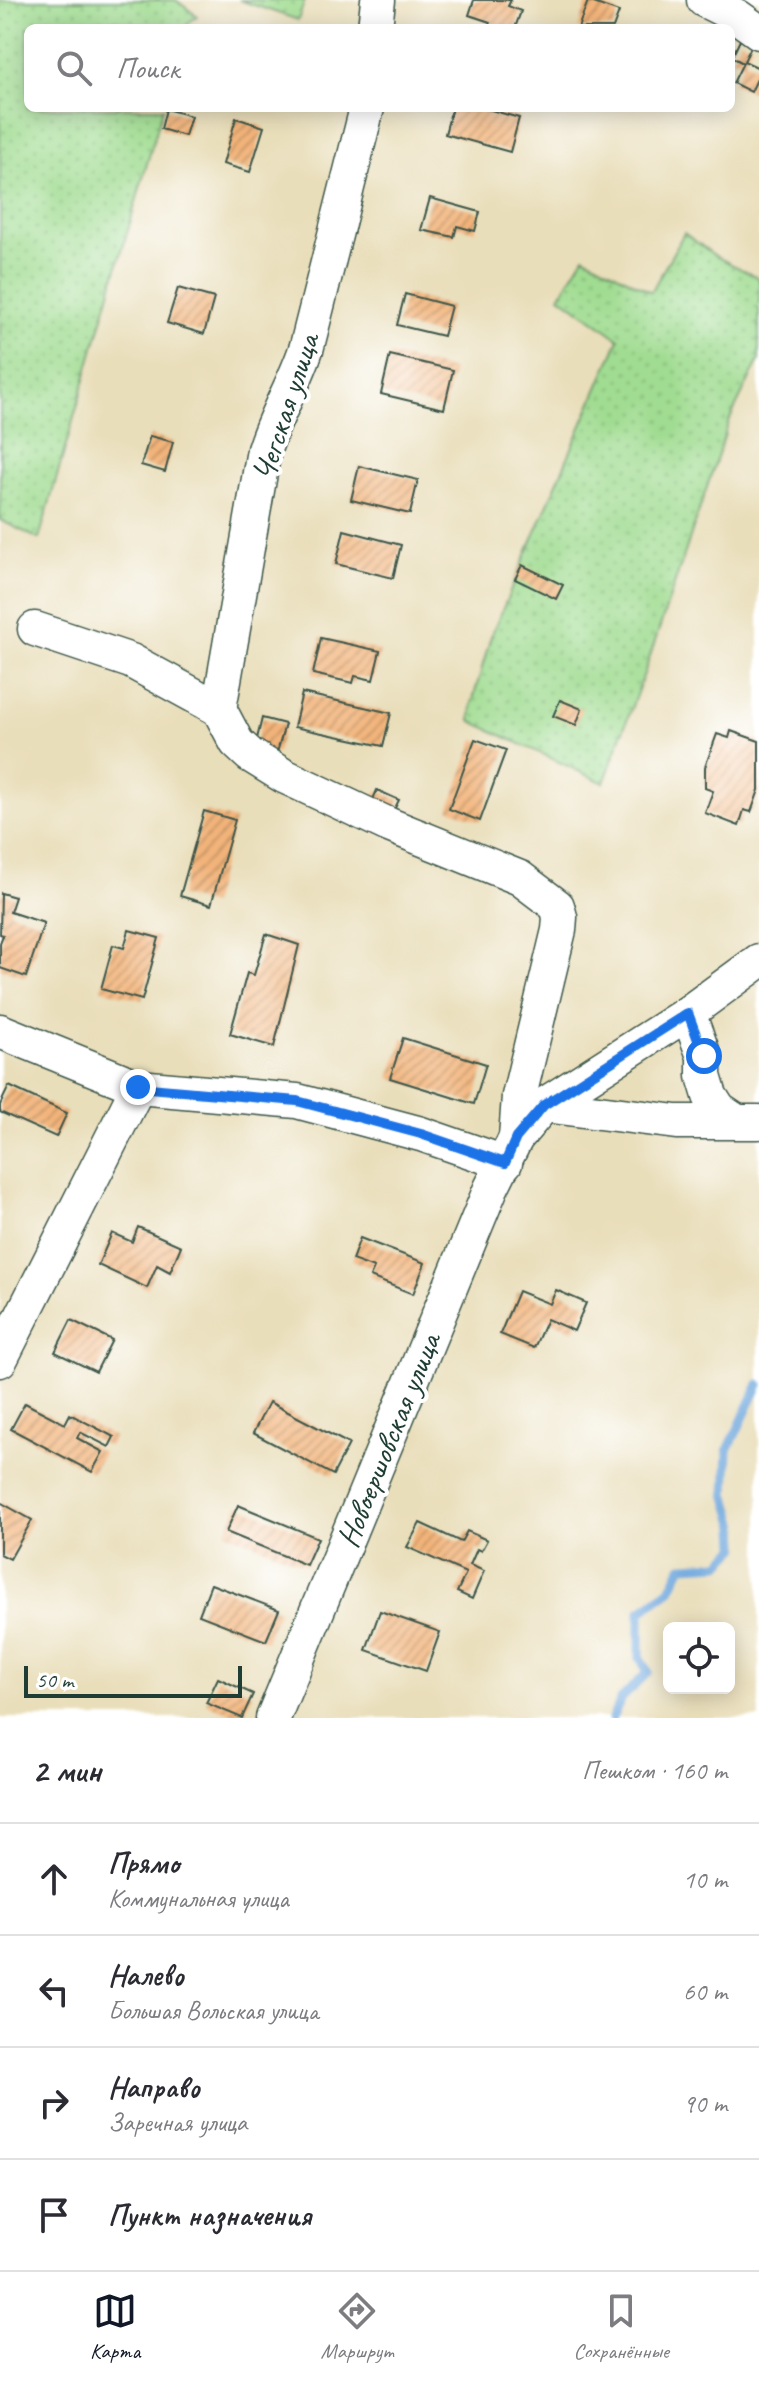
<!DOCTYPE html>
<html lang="ru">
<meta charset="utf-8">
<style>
:root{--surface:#fff;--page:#f2f2f3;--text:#2b2b33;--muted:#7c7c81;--line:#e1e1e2;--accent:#111827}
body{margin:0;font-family:Caveat,sans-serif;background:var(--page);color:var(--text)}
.controls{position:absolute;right:24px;bottom:24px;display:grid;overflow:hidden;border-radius:12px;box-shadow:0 4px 20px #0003}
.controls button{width:72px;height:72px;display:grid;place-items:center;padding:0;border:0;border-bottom:2px solid var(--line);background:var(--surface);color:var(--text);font:40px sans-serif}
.scale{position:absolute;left:24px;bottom:20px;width:218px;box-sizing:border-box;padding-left:8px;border:4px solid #1f3d34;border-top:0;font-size:22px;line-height:28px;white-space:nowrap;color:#1f3d34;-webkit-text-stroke:6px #fff;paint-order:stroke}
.stop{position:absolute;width:24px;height:24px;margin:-18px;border:6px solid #1a73e8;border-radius:50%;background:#fff}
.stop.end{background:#1a73e8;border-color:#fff;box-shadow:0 2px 8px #0008}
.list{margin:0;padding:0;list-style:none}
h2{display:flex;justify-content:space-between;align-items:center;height:104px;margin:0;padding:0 32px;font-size:34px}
h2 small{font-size:26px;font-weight:400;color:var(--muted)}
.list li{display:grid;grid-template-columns:52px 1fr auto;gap:24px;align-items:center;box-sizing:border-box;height:112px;padding:0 32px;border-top:2px solid var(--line)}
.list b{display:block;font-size:30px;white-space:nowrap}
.list p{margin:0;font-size:26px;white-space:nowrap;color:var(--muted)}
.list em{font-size:26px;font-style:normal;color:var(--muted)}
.icon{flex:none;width:44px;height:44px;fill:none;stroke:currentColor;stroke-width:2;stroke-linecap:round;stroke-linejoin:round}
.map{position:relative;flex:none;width:759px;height:1718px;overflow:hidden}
.search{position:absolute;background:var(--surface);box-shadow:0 4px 20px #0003;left:24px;right:24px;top:24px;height:88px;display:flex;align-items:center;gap:20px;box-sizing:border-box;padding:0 28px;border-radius:12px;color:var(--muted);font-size:30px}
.sheet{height:552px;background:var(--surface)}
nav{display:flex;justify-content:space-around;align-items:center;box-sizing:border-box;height:112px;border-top:2px solid var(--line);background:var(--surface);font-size:22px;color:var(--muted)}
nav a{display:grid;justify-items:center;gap:4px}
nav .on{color:var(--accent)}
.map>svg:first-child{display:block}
.grass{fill:url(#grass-dots);stroke:#608c62;stroke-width:2}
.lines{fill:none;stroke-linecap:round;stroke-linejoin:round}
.stream{stroke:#6ca6dc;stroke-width:9}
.building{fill:url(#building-hatch)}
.minor-casing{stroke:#3d5548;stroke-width:37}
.minor{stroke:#fff;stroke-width:34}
.route{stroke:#1a73e8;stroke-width:10}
.labels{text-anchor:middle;stroke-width:8;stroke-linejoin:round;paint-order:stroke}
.street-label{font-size:32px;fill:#1f3d34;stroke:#fff}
</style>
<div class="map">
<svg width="759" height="1718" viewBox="0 0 759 1718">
<defs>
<pattern id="grass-dots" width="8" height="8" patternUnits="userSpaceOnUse" patternTransform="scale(2)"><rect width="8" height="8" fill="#a0dc91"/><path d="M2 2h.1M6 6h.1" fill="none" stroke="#89be7e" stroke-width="1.8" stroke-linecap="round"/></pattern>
<pattern id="building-hatch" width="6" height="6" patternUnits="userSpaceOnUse" patternTransform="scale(2)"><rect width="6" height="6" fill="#f3b47a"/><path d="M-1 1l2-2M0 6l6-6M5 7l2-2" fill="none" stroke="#c49465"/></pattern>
</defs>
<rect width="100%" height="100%" fill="#fff"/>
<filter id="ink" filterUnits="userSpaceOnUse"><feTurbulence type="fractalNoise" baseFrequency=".0125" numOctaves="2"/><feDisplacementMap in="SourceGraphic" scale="16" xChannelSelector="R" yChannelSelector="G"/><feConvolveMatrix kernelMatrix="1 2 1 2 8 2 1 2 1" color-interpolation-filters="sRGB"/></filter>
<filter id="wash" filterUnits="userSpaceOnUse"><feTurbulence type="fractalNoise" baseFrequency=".006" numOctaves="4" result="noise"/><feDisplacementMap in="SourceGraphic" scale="32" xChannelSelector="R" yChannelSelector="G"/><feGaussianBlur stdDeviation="1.8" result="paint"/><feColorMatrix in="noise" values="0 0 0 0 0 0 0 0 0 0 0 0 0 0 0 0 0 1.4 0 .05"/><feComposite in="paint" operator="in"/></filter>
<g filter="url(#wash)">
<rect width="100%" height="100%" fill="#e9deba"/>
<!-- grass -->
<g class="grass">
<polygon points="0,0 176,0 197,16 188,23 186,28 28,28 28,108 163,108 39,539 0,520"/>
<polygon points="239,0 305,0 298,20"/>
<polygon points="684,233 717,257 759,278 759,360 730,419 645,671 604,783 471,721 472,703 491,636 619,339 560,296 584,256 651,292"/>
</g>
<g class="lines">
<!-- stream -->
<polyline class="stream" points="612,1718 622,1698 648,1672 640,1658 640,1612 670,1590 682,1566 720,1564 737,1547 736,1526 726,1494 728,1450 759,1384"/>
</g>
<g id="blocks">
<!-- building -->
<g class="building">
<polygon points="474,0 511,0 508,6 521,11 515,28 488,28 490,22 469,15"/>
<polygon points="588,1 619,12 613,28 578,28"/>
<polygon points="740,40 752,45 744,61 759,68 759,75 751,92 733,83 743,63 732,57"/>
<polygon points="452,108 484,108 519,118 510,152 445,134"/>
<polygon points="166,109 191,116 185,136 161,129"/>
<polygon points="236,118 264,127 250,172 223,164"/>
<polygon points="430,198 480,212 475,231 457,226 454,237 421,230"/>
<polygon points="178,288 214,298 204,334 167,323"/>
<polygon points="405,294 451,306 443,336 397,325"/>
<polygon points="390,355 453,370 444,409 381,394"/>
<polygon points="150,436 173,442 165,472 141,465"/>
<polygon points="359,466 418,480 410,514 351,500"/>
<polygon points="344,530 401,545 393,578 336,564"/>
<polygon points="522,565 563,585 556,599 515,579"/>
<polygon points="321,638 380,651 373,680 355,676 353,683 313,674"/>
<polygon points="302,693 391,713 383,746 294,727"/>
<polygon points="560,700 582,709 576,725 553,716"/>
<polygon points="262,718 285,724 277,753 255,747"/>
<polygon points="731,731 759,741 759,790 751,812 744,810 739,826 705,813 713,791 705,788 705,767 717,734 729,738"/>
<polygon points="475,739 506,750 480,821 449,809"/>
<polygon points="377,790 399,800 392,814 371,804"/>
<polygon points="204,811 235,820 211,905 180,896"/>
<polygon points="1,893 15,897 10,912 44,923 26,977 0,968 0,943 3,935 0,934"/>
<polygon points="129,930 159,938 142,1000 101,989 113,945 124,948"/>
<polygon points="266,934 299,945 274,1047 230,1034 247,973 254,975"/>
<polygon points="403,1038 486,1064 474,1104 390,1078"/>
<polygon points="9,1086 67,1113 56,1137 0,1112 0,1105"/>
<polygon points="138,1227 181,1246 170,1272 157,1265 147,1288 98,1265 112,1233 132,1242"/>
<polygon points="360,1238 425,1263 413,1294 370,1277 374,1268 352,1260"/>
<polygon points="556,1290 586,1303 574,1331 547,1319 534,1348 500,1334 518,1291 550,1304"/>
<polygon points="71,1320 112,1340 96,1372 55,1352"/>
<polygon points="269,1402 349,1444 333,1475 253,1433"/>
<polygon points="25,1403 65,1424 70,1414 114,1437 109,1447 80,1432 77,1438 103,1452 92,1472 11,1429"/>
<polygon points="0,1502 32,1520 10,1559 0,1554"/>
<polygon points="238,1505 318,1538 306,1565 226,1532"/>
<polygon points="420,1523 461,1542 467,1531 487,1540 481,1551 477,1549 470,1565 484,1571 472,1599 457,1592 466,1573 407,1547"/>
<polygon points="211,1584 279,1610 266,1641 199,1615"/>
<polygon points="380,1611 440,1632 426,1671 366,1650"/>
<polygon points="218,1678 253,1694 242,1718 206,1703"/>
</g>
</g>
</g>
<g filter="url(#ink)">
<use href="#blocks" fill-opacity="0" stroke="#3d5548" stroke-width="2"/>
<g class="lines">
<defs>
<g id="minor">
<polyline points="704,0 738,17 759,32"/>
<polyline points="375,28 378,0"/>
<polyline points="35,629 131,661 219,709 237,743 250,755 284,776 389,825 520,878 557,906 560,917 559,930 519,1096 516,1138"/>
<path d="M219 709 264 450C275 414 296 382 307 346L367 108"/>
<polyline points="688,1013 704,1056 704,1076 710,1096 719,1110 734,1120"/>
<polyline points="0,1031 138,1087 297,1101 421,1134 505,1163"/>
<polyline points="544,1105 677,1122 759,1122"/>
<polyline points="0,1360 138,1087"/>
<polyline points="273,1718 491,1188 516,1138 544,1105 688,1013 759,961"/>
</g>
</defs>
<!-- minor casing -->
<use href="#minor" class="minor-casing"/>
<!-- minor -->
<use href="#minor" class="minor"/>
</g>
</g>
<g class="lines" filter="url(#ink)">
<!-- route -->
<polyline class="route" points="138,1087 297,1101 421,1134 505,1163 516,1138 544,1105 688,1013 704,1056"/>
</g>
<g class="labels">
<!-- street labels -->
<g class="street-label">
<text transform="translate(285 407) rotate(-72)" y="11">Чегская улица</text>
<text transform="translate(388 1440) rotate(-68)" y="11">Новоершовская улица</text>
</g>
</g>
</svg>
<div class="controls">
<button><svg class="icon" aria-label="locate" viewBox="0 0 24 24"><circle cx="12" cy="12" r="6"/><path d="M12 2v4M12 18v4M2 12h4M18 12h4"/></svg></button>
</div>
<div class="scale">50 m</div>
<div class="stop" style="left:704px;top:1056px"></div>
<div class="stop end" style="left:138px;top:1087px"></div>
<div class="search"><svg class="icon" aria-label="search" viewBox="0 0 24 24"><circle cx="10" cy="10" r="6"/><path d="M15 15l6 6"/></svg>Поиск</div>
</div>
<section class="sheet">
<h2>2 мин<small>Пешком · 160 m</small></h2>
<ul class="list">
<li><svg class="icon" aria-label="ahead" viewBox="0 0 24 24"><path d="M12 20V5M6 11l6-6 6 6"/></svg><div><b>Прямо</b><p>Коммунальная улица</p></div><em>10 m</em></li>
<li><svg class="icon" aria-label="left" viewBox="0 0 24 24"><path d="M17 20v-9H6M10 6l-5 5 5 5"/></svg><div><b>Налево</b><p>Большая Вольская улица</p></div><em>60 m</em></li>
<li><svg class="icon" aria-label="right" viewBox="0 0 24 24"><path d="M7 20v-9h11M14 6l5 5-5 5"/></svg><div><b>Направо</b><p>Заречная улица</p></div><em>90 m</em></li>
<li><svg class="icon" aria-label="arrive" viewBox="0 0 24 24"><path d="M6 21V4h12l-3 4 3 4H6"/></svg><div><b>Пункт назначения</b></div></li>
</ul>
</section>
<nav>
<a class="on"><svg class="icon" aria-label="map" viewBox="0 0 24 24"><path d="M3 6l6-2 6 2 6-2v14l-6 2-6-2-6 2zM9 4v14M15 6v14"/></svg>Карта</a>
<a><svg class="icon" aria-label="directions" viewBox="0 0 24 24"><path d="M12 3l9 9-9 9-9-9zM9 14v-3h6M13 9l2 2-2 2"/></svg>Маршрут</a>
<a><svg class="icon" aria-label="saved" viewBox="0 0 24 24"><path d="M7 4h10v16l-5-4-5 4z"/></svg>Сохранённые</a>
</nav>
